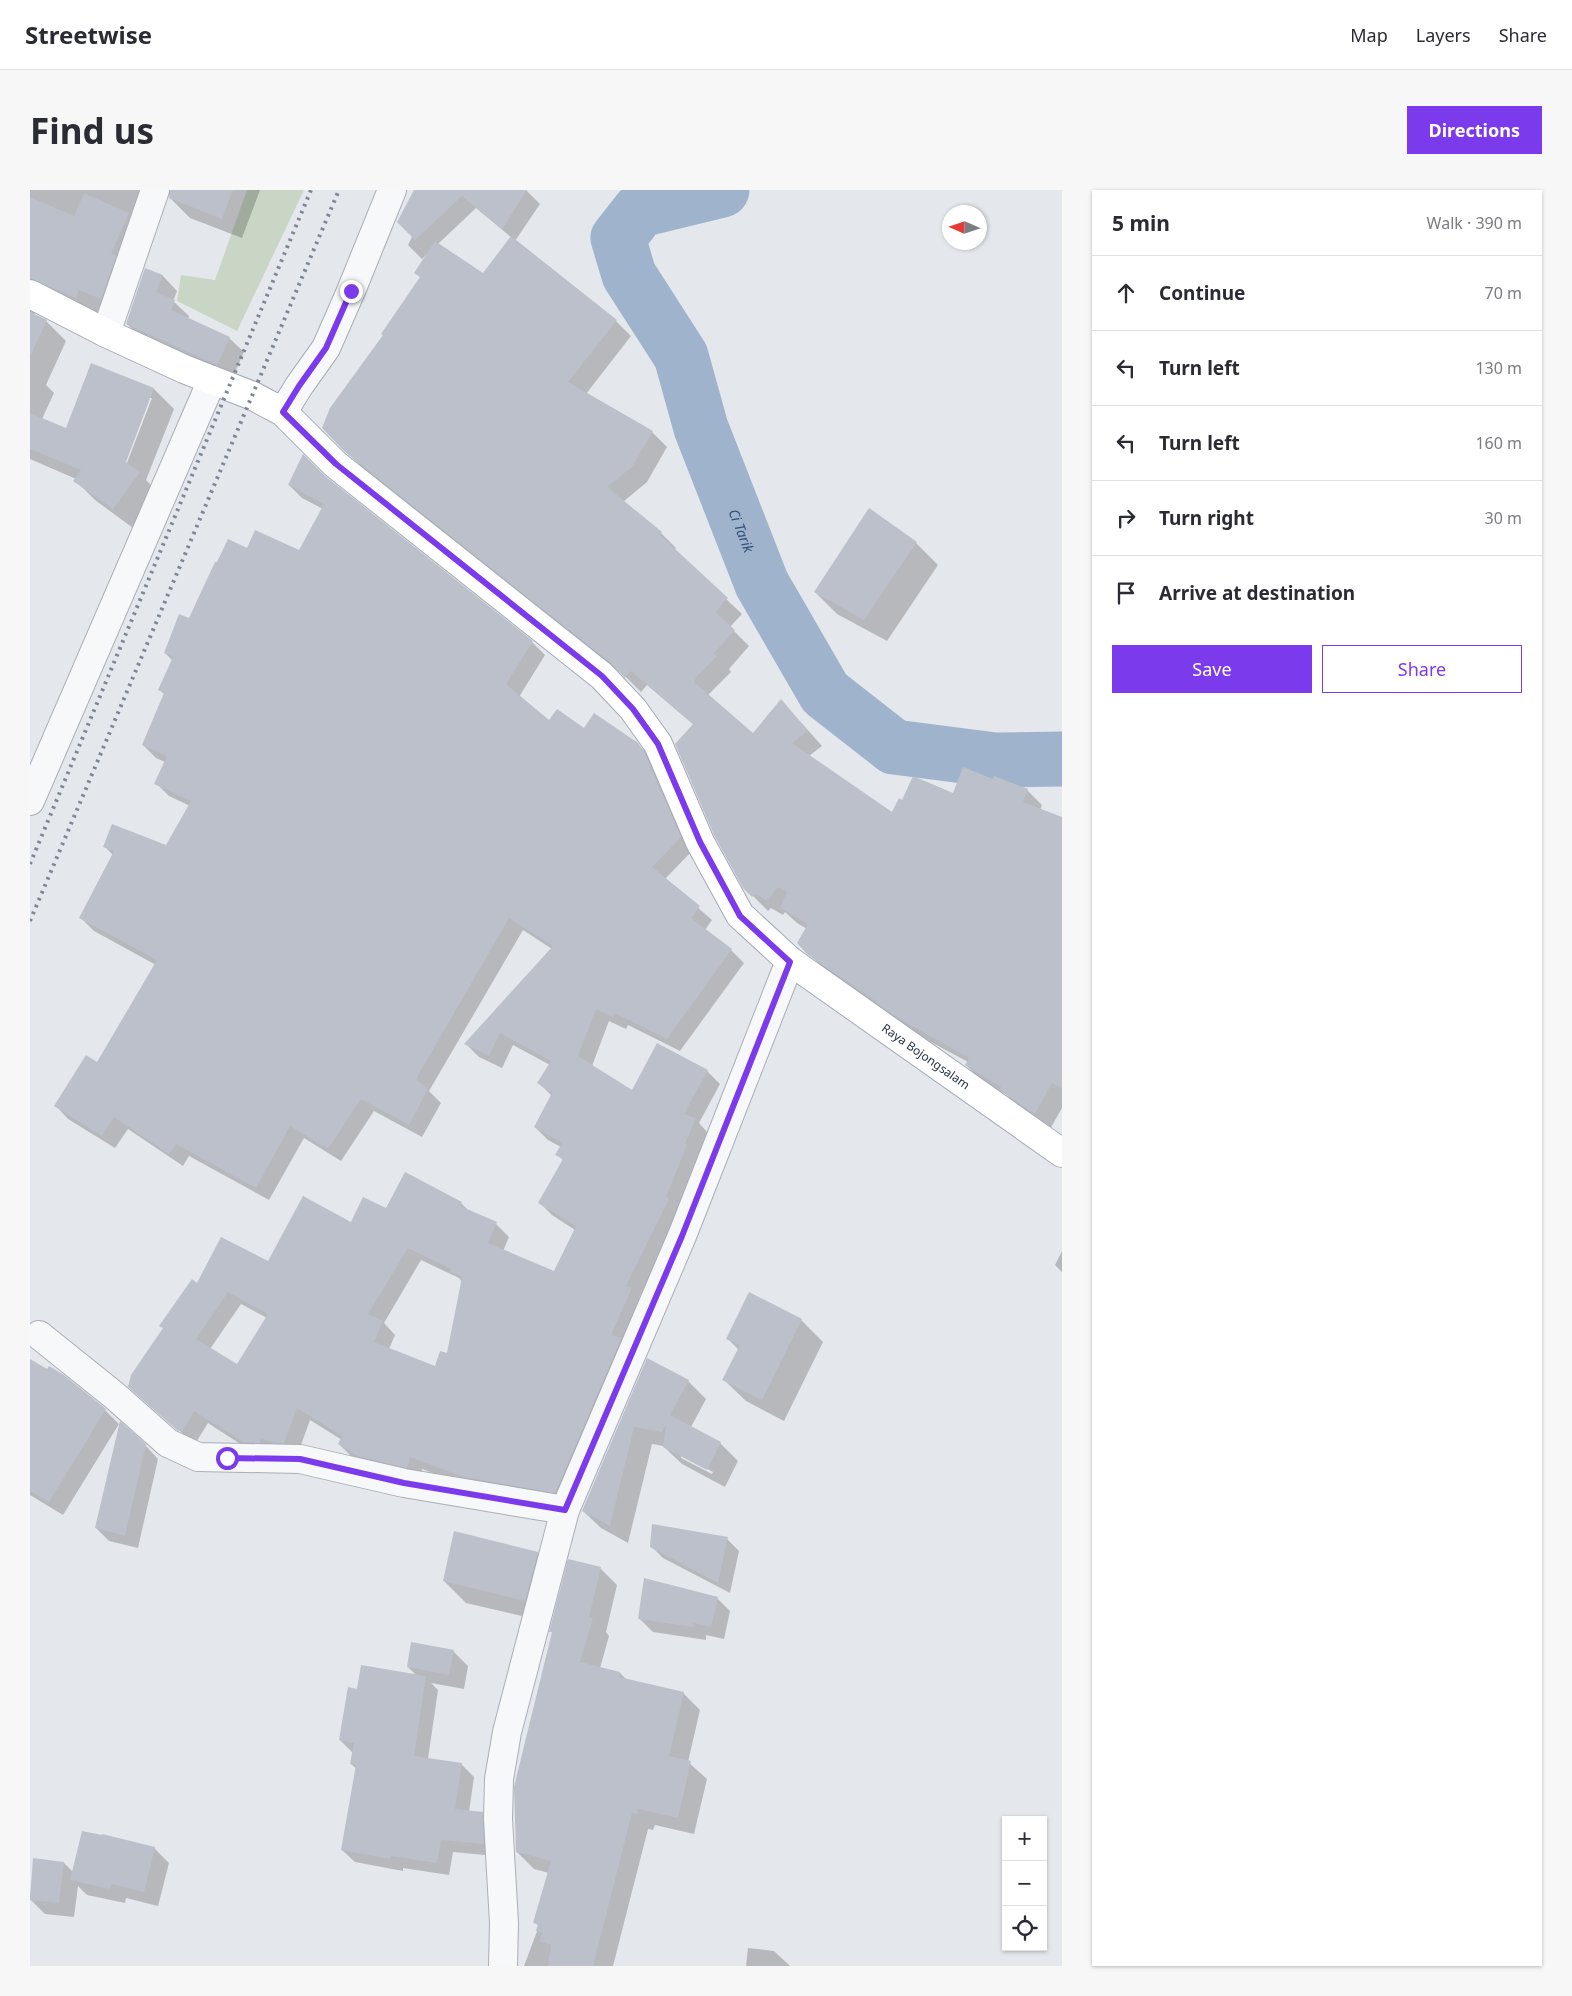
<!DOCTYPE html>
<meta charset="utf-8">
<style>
:root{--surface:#fff;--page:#f7f7f7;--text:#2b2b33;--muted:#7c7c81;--line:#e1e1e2;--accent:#7c3aed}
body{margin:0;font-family:"Noto Sans",sans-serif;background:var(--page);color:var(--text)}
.controls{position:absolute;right:15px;bottom:15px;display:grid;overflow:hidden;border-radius:0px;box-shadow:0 1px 4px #0004}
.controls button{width:45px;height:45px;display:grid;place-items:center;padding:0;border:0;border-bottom:1px solid var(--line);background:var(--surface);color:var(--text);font:25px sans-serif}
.compass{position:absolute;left:912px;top:15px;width:45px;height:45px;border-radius:50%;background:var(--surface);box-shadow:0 1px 4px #0004;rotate:273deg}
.stop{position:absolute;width:15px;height:15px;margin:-11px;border:4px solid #7c3aed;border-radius:50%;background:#fff}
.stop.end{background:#7c3aed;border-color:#fff;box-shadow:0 1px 5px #0008}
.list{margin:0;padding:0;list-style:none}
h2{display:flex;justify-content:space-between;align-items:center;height:65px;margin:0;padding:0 20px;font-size:21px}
h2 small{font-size:16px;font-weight:400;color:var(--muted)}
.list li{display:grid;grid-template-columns:32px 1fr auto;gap:15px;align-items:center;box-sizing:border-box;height:75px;padding:0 20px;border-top:1px solid var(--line)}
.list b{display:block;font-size:19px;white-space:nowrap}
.list em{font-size:16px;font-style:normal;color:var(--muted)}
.actions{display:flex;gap:10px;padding:15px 20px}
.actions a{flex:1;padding:11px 0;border:1px solid var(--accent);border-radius:0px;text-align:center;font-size:18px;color:var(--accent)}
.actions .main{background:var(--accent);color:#fff}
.icon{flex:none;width:28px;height:28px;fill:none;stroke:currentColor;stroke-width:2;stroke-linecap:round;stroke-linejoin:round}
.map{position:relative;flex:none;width:1032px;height:1776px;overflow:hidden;border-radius:0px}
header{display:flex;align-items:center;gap:30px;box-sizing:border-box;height:70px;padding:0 25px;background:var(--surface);border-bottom:1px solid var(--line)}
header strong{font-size:24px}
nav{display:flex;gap:28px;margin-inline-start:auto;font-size:18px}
.intro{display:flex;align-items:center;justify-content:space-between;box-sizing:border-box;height:120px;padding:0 30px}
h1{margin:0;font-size:35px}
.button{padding:12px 22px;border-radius:0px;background:var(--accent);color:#fff;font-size:18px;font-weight:700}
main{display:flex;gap:30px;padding:0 30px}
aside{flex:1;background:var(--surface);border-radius:0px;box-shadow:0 1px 4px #0004}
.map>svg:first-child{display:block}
.green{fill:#c9d6c5}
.shadow{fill:#0003;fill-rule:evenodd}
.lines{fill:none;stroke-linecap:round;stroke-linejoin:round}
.river{stroke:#9fb4cc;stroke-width:55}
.building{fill:#bbc0ca;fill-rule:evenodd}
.minor-casing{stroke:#a9aeb7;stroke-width:30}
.major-casing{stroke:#a3abb8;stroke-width:30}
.minor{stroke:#f7f8fa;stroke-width:28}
.major{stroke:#fff;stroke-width:28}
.rail{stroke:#7d8696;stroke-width:4;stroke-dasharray:2.5 5;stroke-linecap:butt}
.route{stroke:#7c3aed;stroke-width:6}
.labels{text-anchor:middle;stroke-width:4;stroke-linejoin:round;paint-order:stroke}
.street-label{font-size:12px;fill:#2b3445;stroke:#f4f6f9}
.water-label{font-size:14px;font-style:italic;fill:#34527a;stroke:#f4f6f9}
</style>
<header>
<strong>Streetwise</strong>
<nav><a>Map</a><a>Layers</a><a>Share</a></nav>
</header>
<div class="intro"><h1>Find us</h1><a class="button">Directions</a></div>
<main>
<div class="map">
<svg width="1032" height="1776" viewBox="0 0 1032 1776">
<rect width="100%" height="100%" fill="#e4e7ec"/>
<!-- green -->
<polygon class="green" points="217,0 274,0 207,141 147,111 151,85 185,90"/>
<!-- shadow -->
<g class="shadow">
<path d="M0 0H230L212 48 160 28 140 8V5L134 8 91 128 69 119 66 127 6 117 4 125 16 131 36 151 16 195 24 203 12 229 36 240 62 175 124 199 144 219 116 290 129 303 103 338 65 310 45 290 46 289 0 269ZM119 208H122L95 278 92 277Z"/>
<path d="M405 0H496L510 14 485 51 586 131 601 146 556 204 622 242 637 257 617 292 593 312 631 343 646 358 644 360 712 424 700 437 719 456 699 479 701 482 679 504V507L723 545 751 510 792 556 779 566 862 623 873 612 924 605 964 591 997 600 1012 615 1010 620 1032 628V918L1020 939 986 915 977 905 951 890 936 875 938 872 886 844 794 779 769 753 777 739 767 733 755 722 753 725 741 718 738 721 714 697 664 535 617 495 611 502 596 487 332 277 293 238 391 88 386 83 397 64 392 69 378 55ZM446 18 482 48 453 84 408 54Z"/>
<polygon points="116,79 133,86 147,101 143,111 159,126 158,129 199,148 214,162 202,189 112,149 97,134"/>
<path d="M294 287 502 452 515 465 489 507 519 532 554 539 607 554 621 567 663 660 635 689 682 730 675 740 701 760 714 773 650 861 598 835 596 839 579 831 562 876 603 902 677 881 690 894 669 933 678 943 668 968 670 969 651 1023 609 1108 614 1112 538 1315 448 1300 392 1279 390 1290 342 1279 322 1267 309 1254 312 1250 280 1230 267 1266 227 1265 178 1233 165 1254 113 1210 167 1095 239 1073 322 1034 356 1020 431 1013 439 1021 466 1034 479 1047 473 1061 524 1083 545 1040 522 1025 509 1012 534 971 527 964 531 957 518 950 505 937 522 906 509 893 520 875 483 855 472 878 449 867 436 854 522 759 493 740 399 901 411 913 392 947 344 921 311 971 274 948 239 1010 159 966 153 976 98 939 85 958 38 929 26 916 68 874 126 775 64 741 51 728 83 665 75 657H136L160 616 139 606 126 593 135 572 126 568 113 555 135 505 130 500 143 471 135 463 160 429 217 360 270 362 293 319 272 308 259 295ZM391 1070 429 1088 432 1092 418 1165 406 1178 359 1159 365 1145 354 1133ZM211 1114 237 1128 207 1176 180 1159Z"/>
<polygon points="840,319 886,353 908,375 857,451 807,424 785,402"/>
<polygon points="1032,1061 1032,1082 1025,1075"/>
<polygon points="771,1130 793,1152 754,1231 716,1211 694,1190 709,1160 697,1148"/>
<polygon points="0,1170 18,1181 33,1186 75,1220 89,1234 33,1325 0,1305"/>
<path d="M617 1170 658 1191 676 1209 661 1237 690 1253 708 1271 695 1297 652 1274 633 1256 622 1254 598 1353 571 1338 553 1321ZM651 1265 683 1282 682 1284 651 1268Z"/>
<polygon points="115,1255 128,1269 108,1358 79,1351 66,1338"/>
<polygon points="697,1349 709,1361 700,1403 633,1368 621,1356"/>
<polygon points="507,1363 529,1385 517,1432 436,1413 414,1391"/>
<polygon points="570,1378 587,1395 576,1442 579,1446 570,1478 590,1483 597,1490 653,1503 670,1520 658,1572 677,1589 664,1644 625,1635 623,1640 618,1639 583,1776 494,1776 509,1736 505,1733 519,1683 504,1679 487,1662 523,1444 521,1441"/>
<polygon points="687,1408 700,1421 694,1449 676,1445 676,1450 623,1442 610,1429"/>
<polygon points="423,1461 438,1476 434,1499 401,1493 408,1500 398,1569 431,1574 444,1587 439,1622 452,1623 465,1636 466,1666 423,1662 419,1685 373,1678 373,1681 325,1672 312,1660 327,1579 321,1574 323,1563 310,1550 328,1500 387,1486 378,1477"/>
<polygon points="124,1658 139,1673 128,1716 96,1708 95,1713 57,1705 48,1696 44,1727 15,1724 0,1709 4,1669 34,1673 44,1683"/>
<polygon points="718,1758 744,1761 760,1776 716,1776"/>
</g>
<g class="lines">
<!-- river -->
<path class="river" id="s1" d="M692 0 610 20 588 48 599 85 651 166 671 238 732 394 795 503 864 557 965 570 1032 569"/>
</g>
<!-- building -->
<g class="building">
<polygon points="140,0 203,0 192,29 139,8"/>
<polygon points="384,0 497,0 472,39 432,6 385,50 367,32"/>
<polygon points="54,3 99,23 81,64 86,66 71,109 49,100 46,108 0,88 0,7 44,26"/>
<polygon points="481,46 587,130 538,192 623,241 602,277 577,297 632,342 630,345 698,408 685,422 705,440 684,463 687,466 665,488 666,489 664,492 723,543 751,509 778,541 762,553 862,622 869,608 872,610 883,586 923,603 933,577 963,589 964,586 998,599 993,612 1032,627 1032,898 1022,893 1005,924 970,900 971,897 935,875 939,868 870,829 848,814 848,813 777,764 767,753 778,734 750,718 757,702 748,697 737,711 725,704 722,707 713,698 684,645 645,554 663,534 601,481 595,488 582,474 315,262 292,238 300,218 353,145 351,144 390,87 384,83 405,51 453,83"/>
<polygon points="115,78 133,85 126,102 145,110 141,120 200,147 187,175 96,134"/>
<polygon points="0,122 17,130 0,166"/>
<polygon points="61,173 124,198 96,272 110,282 83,319 43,291 51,280 0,259 0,223 36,238"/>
<path d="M273 264 295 286 503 451 476 494 519 530 527 519 554 538 564 523 608 553 614 562 651 647 622 677 670 716 661 728 702 759 637 849 585 823 583 827 566 819 548 866 602 900 627 853 678 880 654 924 666 928 655 954 657 955 636 1007 639 1009 596 1096 602 1098 581 1145 591 1148 589 1153 525 1303 434 1287 380 1267 377 1278 328 1266 308 1254 312 1246 267 1218 254 1253H244L231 1248 230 1253 213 1252 164 1221 152 1242 147 1240 98 1197 101 1185 133 1138 129 1136 162 1089 167 1093 191 1047 238 1071 273 1006 321 1032 333 1007 356 1018 375 982 432 1012 430 1016 467 1032 458 1053 524 1081 546 1036 508 1013 533 969 525 965 532 953 504 937 522 903 507 893 521 871 470 843 459 866 434 854 523 756 479 728 386 889 398 899 379 935 331 909 298 959 260 936 226 998 146 954 139 964 84 927 72 946 24 916 56 865 67 872 127 770 49 728 84 661 73 657 82 634 136 655 161 611 124 594 137 566 112 555 134 503 128 500 143 467 134 463 149 424 159 428 185 372H187L198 349 217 358 225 340 269 360 294 314 258 295ZM378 1058 421 1079 420 1081 432 1087 417 1163 410 1161 405 1176 344 1152 353 1131 338 1124ZM198 1102 238 1124 207 1174 166 1149Z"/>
<polygon points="839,318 887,352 834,430 784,402"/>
<polygon points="719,1102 772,1129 732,1210 692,1190 710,1155 696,1149"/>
<polygon points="617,1168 659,1190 640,1225 691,1252 677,1280 633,1257 636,1234 632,1242 604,1237 580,1336 552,1321"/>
<polygon points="0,1169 17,1179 19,1176 34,1185 76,1219 19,1312 0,1301"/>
<polygon points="90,1231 116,1254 95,1346 65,1338"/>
<polygon points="622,1334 698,1347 688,1393 620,1357"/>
<polygon points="424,1341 508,1362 495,1411 413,1391"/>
<polygon points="538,1369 571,1377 559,1427 563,1428 550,1472 590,1482 589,1487 654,1502 639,1566 661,1571 648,1628 608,1619 607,1624 602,1623 563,1776 518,1776 521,1755 509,1751 512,1743 506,1741 508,1734 503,1733 521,1671 486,1662 484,1597 522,1442 519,1442"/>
<polygon points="614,1388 688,1407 681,1437 663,1433 663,1437 608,1429"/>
<polygon points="381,1452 424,1460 419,1485 377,1477"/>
<polygon points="331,1475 396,1486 384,1566 432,1573 425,1619 453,1622 454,1654 411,1650 407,1673 361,1666 360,1669 311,1660 326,1575 320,1574 324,1553 309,1550 318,1497 327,1499"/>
<polygon points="52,1641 72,1645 72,1644 125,1657 114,1702 82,1694 80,1699 40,1690"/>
<polygon points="3,1668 34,1672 29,1713 0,1710"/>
</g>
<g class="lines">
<defs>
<g id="minor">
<polyline points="76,143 125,0"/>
<polyline points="253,222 269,196 296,158 321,101 362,0"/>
<polyline points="0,611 182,190"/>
<polyline points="9,1145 85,1206 138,1253 168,1267 270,1269 374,1293 535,1320"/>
<polyline points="473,1776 474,1733 468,1629 469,1589 477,1542 535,1320 652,1046 760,771"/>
</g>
<g id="major">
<path id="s2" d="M0 104 76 143 154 179 223 206 253 222 305 274 572 486 603 519 628 554 670 652 710 725 760 771 1032 963"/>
</g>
</defs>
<!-- minor casing -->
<use href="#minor" class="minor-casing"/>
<!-- major casing -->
<use href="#major" class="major-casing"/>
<!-- minor -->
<use href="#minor" class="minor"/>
<!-- major -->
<use href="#major" class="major"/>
<!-- rail -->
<g class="rail">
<polyline points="0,674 281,0"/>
<polyline points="0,731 309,0"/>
</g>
</g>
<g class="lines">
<!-- route -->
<polyline class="route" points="197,1268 270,1269 374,1293 535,1320 652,1046 760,772 710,726 670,652 628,554 603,519 572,486 306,274 253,222 269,196 296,158 321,101"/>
</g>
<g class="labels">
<!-- street labels -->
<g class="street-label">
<text dy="4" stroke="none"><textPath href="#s2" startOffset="1206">Raya Bojongsalam</textPath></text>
</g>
<!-- water labels -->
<g class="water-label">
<text dy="5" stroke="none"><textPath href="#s1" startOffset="440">Ci Tarik</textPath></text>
</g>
</g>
</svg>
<div class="controls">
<button>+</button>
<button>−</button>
<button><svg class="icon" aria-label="locate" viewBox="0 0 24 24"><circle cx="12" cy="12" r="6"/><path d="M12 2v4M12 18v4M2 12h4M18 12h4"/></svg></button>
</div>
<svg class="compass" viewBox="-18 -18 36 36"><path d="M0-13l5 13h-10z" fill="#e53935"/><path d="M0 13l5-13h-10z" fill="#7c7c81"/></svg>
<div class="stop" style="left:197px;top:1268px"></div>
<div class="stop end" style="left:321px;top:101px"></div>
</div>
<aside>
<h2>5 min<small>Walk · 390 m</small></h2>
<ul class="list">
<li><svg class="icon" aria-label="ahead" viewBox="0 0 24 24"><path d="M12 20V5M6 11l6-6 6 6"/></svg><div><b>Continue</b></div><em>70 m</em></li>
<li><svg class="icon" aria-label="left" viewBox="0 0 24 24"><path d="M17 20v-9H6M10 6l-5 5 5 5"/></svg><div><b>Turn left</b></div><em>130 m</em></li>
<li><svg class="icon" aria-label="left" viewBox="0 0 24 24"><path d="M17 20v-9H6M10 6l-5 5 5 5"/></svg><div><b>Turn left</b></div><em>160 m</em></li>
<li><svg class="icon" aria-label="right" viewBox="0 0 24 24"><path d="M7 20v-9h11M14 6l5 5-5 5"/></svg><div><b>Turn right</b></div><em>30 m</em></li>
<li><svg class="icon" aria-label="arrive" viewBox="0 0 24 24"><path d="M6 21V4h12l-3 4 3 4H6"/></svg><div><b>Arrive at destination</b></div></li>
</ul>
<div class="actions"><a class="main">Save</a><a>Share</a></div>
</aside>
</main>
